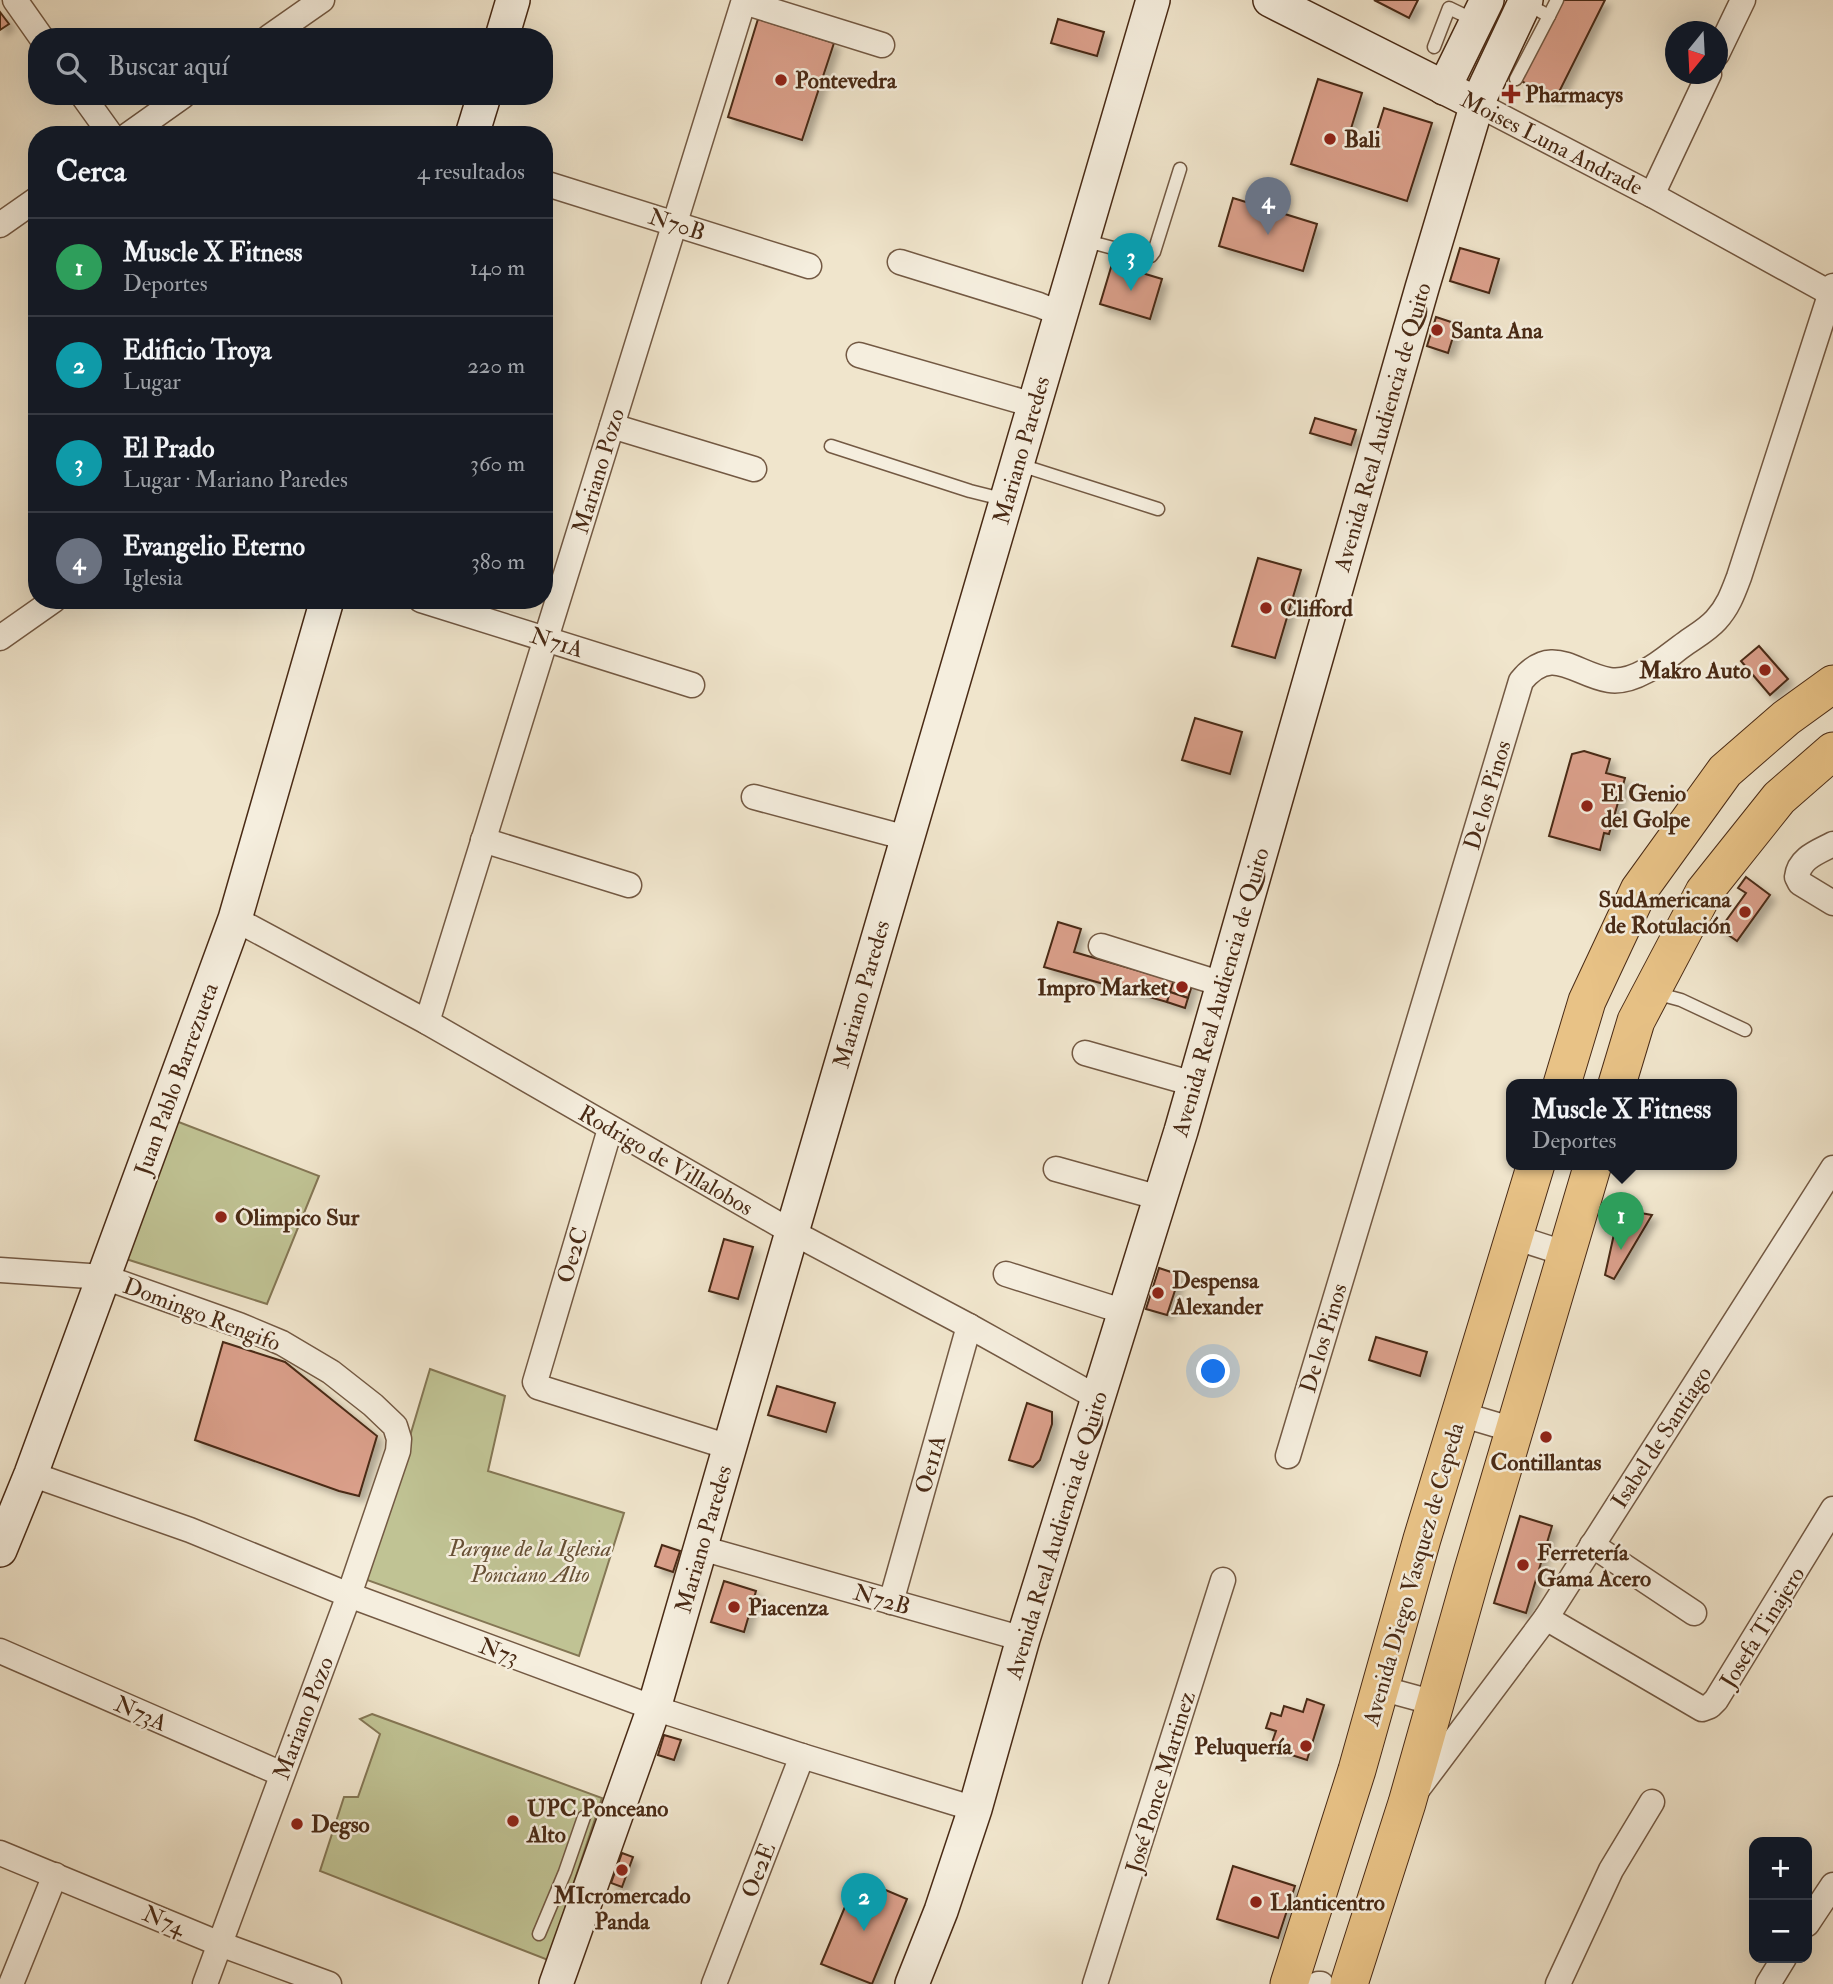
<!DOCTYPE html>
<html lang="es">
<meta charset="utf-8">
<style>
:root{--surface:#171b24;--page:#20242c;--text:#f1f3f6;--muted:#9ea1a6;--line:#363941;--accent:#c59692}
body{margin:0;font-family:"IM FELL Double Pica",serif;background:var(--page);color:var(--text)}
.controls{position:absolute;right:21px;bottom:21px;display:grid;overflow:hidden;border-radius:14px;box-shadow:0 7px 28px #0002}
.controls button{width:63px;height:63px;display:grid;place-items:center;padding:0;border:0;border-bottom:2px solid var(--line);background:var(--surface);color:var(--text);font:35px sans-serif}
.compass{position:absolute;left:1665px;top:21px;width:63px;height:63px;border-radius:50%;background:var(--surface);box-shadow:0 7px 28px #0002;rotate:198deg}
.you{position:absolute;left:1214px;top:1372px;width:24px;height:24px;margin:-18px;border:5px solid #fff;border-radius:50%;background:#1a73e8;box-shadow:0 0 0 10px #1a73e833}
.badge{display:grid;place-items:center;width:46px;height:46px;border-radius:50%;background:var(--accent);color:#fff;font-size:23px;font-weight:700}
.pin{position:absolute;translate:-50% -58px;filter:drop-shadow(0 2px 4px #0008)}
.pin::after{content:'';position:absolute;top:37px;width:24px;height:21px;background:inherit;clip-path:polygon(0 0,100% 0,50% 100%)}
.popup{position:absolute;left:1506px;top:1079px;width:231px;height:91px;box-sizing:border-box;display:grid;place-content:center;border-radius:14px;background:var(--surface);filter:drop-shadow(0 2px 5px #0005);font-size:23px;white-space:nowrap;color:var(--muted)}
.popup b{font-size:26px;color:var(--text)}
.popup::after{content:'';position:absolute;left:50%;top:100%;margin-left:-14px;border:14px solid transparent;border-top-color:var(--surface)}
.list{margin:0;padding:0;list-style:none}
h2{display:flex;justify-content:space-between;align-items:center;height:91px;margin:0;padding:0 28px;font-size:30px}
h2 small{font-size:23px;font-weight:400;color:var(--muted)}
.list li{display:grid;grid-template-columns:46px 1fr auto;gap:21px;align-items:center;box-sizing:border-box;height:98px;padding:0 28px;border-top:2px solid var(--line)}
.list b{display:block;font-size:26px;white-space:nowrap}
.list p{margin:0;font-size:23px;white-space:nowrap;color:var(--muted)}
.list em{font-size:23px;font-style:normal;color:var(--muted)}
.icon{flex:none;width:38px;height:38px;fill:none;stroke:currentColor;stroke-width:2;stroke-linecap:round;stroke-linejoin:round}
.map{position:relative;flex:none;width:1833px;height:1984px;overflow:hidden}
.search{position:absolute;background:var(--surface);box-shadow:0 7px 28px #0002;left:28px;top:28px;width:525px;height:77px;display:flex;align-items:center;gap:18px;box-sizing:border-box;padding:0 24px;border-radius:28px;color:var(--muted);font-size:26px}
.panel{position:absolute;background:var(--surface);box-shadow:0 7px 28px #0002;left:28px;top:126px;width:525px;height:483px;border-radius:28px}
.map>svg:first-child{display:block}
.green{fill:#c0c394;stroke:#847654;stroke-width:2}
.building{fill:#da9f8a;stroke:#492a15;stroke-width:2;filter:url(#shadow)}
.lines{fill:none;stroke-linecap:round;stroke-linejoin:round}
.lane-casing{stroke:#735943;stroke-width:15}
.street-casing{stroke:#735943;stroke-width:27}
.secondary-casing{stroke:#492a15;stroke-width:36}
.primary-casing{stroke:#492a15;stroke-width:39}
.lane{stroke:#f5eede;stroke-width:12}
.street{stroke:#f5eede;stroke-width:24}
.secondary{stroke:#f5eede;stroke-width:33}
.primary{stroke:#e8c286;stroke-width:37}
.poi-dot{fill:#8f2418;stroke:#f5eede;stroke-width:2.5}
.labels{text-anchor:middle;stroke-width:5;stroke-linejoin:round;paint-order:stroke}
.poi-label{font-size:23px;font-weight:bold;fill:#492a15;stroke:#f5eede;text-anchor:start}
.street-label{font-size:23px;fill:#492a15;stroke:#f5eede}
.park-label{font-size:23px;font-style:italic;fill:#675035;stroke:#f5eede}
</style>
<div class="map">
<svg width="1833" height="1984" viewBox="0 0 1833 1984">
<defs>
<filter id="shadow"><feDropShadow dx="5.5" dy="5.5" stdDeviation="3.5" flood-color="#0004"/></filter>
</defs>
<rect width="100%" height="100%" fill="#f0e5cc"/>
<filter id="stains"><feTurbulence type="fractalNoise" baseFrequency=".00286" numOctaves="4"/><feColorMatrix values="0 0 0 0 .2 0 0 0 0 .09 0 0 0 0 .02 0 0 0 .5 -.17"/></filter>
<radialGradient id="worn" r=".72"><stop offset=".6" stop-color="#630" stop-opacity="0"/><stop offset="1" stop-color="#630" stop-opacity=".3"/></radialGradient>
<!-- green -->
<g class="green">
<polygon points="176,1121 319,1176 267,1304 123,1258"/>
<polygon points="430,1369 505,1396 488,1471 624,1513 579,1656 367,1580"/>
<polygon points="372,1714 602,1798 548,1960 320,1871 344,1797 358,1797 380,1734 360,1719"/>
</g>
<!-- building -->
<g class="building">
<polygon points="1374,0 1418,0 1409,18"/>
<polygon points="1561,0 1605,0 1556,98 1521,81"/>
<polygon points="0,12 9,24 0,30"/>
<polygon points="758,19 834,43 802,140 728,117"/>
<polygon points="1058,19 1104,32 1097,56 1051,43"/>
<polygon points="1318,79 1362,93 1349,135 1373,143 1384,108 1432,123 1407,201 1291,164"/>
<polygon points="1233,198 1317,224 1303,271 1219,246"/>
<polygon points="1460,248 1499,259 1489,293 1450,281"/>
<polygon points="1112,264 1162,279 1150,319 1100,304"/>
<polygon points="1436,317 1457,324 1448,353 1427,346"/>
<polygon points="1315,418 1356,430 1351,445 1310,433"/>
<polygon points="1258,558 1301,570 1275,658 1232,646"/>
<polygon points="1759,646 1788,679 1770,695 1741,661"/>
<polygon points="1195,718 1242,732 1230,774 1182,760"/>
<polygon points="1584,751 1610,759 1606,773 1625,778 1609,834 1604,833 1600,850 1549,836 1572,754"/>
<polygon points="1746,877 1770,895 1737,941 1720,929 1746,893 1738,888"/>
<polygon points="1058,922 1081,929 1074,952 1174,981 1167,1002 1044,967"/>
<polygon points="1176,973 1194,979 1188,998 1170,992"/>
<polygon points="1170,992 1188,998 1185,1008 1167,1002"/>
<polygon points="1635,1212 1652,1215 1614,1279 1605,1275 1616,1225 1621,1219"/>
<polygon points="724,1239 753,1247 738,1299 709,1291"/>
<polygon points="1159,1268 1180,1275 1167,1315 1146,1309"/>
<polygon points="1376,1337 1427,1352 1420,1376 1369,1360"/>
<polygon points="223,1342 285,1362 377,1436 359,1496 339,1491 195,1440"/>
<polygon points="777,1386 835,1403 826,1432 768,1415"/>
<polygon points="1027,1403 1052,1412 1052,1424 1040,1460 1033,1467 1009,1460"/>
<polygon points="1520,1516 1552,1526 1526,1613 1494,1603"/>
<polygon points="662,1545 680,1551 673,1572 655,1566"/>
<polygon points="724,1581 756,1591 744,1632 711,1622"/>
<polygon points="1307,1699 1324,1705 1307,1760 1270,1748 1276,1731 1266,1728 1271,1713 1281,1716 1284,1706 1303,1712"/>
<polygon points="664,1735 681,1740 674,1760 658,1755"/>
<polygon points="622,1853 633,1857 622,1887 611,1883"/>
<polygon points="1233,1866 1295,1886 1278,1938 1217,1919"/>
<polygon points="857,1878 907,1899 872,1984 821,1964"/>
</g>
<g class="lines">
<defs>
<g id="lane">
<polyline points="1549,16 1557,0"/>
<polyline points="1434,47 1449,8 1476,21"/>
<polyline points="1516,79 1549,16 1525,3"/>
<polyline points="1083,240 1147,257 1151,256 1154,252 1180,169"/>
<polyline points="831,446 970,491 1006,500"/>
<polyline points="1017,464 1158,509"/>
<polyline points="1655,993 1681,1000 1745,1030"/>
<polyline points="539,1934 565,1872 584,1817"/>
</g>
<g id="street">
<polyline points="15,0 41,37"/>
<polyline points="744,2 882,45"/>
<polyline points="269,37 322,0"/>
<polyline points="1717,54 1743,0"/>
<polyline points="83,96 111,135"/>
<polyline points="1477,104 1652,195 1830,293"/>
<polyline points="128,135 183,96"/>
<polyline points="544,183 809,266"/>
<polyline points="1652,195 1709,74"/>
<polyline points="0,225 37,199"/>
<polyline points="900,262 1039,305 1061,314"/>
<polyline points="859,355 1034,405"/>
<polyline points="612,426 754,469"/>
<polyline points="421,600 692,685"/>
<polyline points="0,638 54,600"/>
<polyline points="754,797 907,838"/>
<polyline points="483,840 629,885"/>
<path d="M1833 844C1818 852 1799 858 1797 877L1800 883 1833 903"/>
<polyline points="235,919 427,1022 792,1232 969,1326 1098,1398"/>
<polyline points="1101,946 1222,984"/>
<polyline points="427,1022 744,0"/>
<polyline points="1085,1053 1194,1084"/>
<polyline points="610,1129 535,1382 538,1387 729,1447"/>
<polyline points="1056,1169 1160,1198"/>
<polyline points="1514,1237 1567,1254"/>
<polyline points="0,1270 104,1277 239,1325 282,1343 331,1372 373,1405 395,1426 399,1439 398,1451 349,1595 205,1984"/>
<polyline points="1006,1274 1125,1312"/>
<polyline points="1460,1414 1514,1430"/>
<path d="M1288 1456 1521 681C1552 643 1574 674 1609 680 1621 682 1635 677 1646 671 1660 664 1673 652 1686 643 1696 636 1708 629 1716 620 1728 607 1733 593 1739 577L1833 286"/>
<polyline points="31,1474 190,1530 349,1595 654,1708 802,1756 975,1809"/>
<polyline points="1592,1545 1694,1613"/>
<polyline points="701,1548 1023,1639"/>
<polyline points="891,1602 969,1326"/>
<polyline points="1546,1618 1702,1709 1710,1706 1716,1700 1833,1509"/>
<polyline points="0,1651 282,1774"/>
<polyline points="1380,1688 1435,1703"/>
<polyline points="1417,1790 1546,1618 1833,1168"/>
<polyline points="0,1853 220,1944 329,1984"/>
<polyline points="1807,1924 1833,1885"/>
<polyline points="11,1984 55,1875"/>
<polyline points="714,1984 802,1756"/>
<polyline points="1095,1984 1223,1580"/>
<polyline points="1318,1984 1321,1984"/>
<polyline points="1558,1984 1611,1870 1652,1802"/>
<polyline points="1768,1984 1784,1958"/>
</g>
<g id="secondary">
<polyline points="1270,0 1477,104"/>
<polyline points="502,37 513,0"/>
<polyline points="1444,88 1487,0"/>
<polyline points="472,135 484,96"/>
<polyline points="0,1550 31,1474 235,919 327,600"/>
<polyline points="556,1984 654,1708 792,1232 1153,0"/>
<polyline points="912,1984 941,1911 975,1809 1023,1639 1181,1131 1422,288 1477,104 1526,0"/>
</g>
<g id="primary">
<polyline points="1562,1084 1587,1001 1639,890 1725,771 1786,718 1833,684"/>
<polyline points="1617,1084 1636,1021 1704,892 1779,798 1833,751"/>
<polyline points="1289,1984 1357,1770 1422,1539 1536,1164"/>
<polyline points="1349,1984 1407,1803 1472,1573 1593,1164"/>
</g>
</defs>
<!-- lane casing -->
<use href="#lane" class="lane-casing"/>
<!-- street casing -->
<use href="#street" class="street-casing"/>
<!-- secondary casing -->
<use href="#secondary" class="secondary-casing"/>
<!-- primary casing -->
<use href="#primary" class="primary-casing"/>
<!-- lane -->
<use href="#lane" class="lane"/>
<!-- street -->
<use href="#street" class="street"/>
<!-- secondary -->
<use href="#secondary" class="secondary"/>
<!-- primary -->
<use href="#primary" class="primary"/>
</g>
<!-- markers -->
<g class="poi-dot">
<circle cx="781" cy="80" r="7"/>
<path d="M1507.5 83.5h7v7h7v7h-7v7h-7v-7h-7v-7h7z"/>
<circle cx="1330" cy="139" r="7"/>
<circle cx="1437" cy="330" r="7"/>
<circle cx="1266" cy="608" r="7"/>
<circle cx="1765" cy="670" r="7"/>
<circle cx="1587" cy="806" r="7"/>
<circle cx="1745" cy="912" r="7"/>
<circle cx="1182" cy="987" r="7"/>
<circle cx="221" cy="1217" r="7"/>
<circle cx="1158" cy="1293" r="7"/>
<circle cx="1546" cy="1437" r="7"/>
<circle cx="1523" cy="1565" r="7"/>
<circle cx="734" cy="1607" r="7"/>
<circle cx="1306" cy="1746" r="7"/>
<circle cx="513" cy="1821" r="7"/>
<circle cx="297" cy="1824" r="7"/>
<circle cx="622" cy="1870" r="7"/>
<circle cx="1256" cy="1902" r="7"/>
</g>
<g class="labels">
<!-- poi labels -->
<g class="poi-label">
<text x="795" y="88">Pontevedra</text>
<text x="1525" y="102">Pharmacys</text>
<text x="1344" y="147">Bali</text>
<text x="1451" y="338">Santa Ana</text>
<text x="1280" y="616">Clifford</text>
<text x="1751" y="678" text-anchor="end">Makro Auto</text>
<text x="1601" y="801">El Genio<tspan x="1601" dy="26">del Golpe</tspan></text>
<text x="1731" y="907" text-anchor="end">SudAmericana<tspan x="1731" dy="26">de Rotulación</tspan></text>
<text x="1168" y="995" text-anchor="end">Impro Market</text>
<text x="235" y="1225">Olimpico Sur</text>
<text x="1172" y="1288">Despensa<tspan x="1172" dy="26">Alexander</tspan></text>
<text x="1546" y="1470" text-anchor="middle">Contillantas</text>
<text x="1537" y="1560">Ferretería<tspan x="1537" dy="26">Gama Acero</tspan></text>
<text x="748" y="1615">Piacenza</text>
<text x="1292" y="1754" text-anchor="end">Peluquería</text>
<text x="527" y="1816">UPC Ponceano<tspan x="527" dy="26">Alto</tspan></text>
<text x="311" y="1832">Degso</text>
<text x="622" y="1903" text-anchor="middle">MIcromercado<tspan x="622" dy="26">Panda</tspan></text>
<text x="1270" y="1910">Llanticentro</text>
</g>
<!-- street labels -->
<g class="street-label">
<text transform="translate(1552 143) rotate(27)" y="8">Moises Luna Andrade</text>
<text transform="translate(677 224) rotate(18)" y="8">N70B</text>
<text transform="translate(1382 427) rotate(-74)" y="8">Avenida Real Audiencia de Quito</text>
<text transform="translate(1021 450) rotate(-74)" y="8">Mariano Paredes</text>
<text transform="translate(598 471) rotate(-73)" y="8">Mariano Pozo</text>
<text transform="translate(557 642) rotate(17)" y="8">N71A</text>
<text transform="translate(1487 795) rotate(-73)" y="8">De los Pinos</text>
<text transform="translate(1220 992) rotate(-74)" y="8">Avenida Real Audiencia de Quito</text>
<text transform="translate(861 994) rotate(-74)" y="8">Mariano Paredes</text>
<text transform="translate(176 1079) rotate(-70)" y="8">Juan Pablo Barrezueta</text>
<text transform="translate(666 1160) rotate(30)" y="8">Rodrigo de Villalobos</text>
<text transform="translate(572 1255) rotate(-73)" y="8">Oe2C</text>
<text transform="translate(202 1314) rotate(21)" y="8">Domingo Rengifo</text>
<text transform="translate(1323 1338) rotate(-73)" y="8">De los Pinos</text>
<text transform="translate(1661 1437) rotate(-57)" y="8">Isabel de Santiago</text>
<text transform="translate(930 1464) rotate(-74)" y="8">Oe11A</text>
<text transform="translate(1056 1535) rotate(-73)" y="8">Avenida Real Audiencia de Quito</text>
<text transform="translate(703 1539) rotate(-74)" y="8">Mariano Paredes</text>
<text transform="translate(1413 1574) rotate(-74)" y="8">Avenida Diego Vasquez de Cepeda</text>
<text transform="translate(882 1599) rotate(16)" y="8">N72B</text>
<text transform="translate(1762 1627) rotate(-58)" y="8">Josefa Tinajero</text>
<text transform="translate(499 1651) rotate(20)" y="8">N73</text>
<text transform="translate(141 1713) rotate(24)" y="8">N73A</text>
<text transform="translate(303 1718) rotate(-69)" y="8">Mariano Pozo</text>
<text transform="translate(1160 1782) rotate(-73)" y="8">José Ponce Martinez</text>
<text transform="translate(758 1870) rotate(-69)" y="8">Oe2E</text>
<text transform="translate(164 1920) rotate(23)" y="8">N74</text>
</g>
<!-- park labels -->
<g class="park-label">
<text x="530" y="1556">Parque de la Iglesia<tspan x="530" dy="26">Ponciano Alto</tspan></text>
</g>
</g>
<rect width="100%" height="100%" filter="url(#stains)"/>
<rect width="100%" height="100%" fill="url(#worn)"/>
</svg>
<div class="controls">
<button>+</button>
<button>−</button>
</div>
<svg class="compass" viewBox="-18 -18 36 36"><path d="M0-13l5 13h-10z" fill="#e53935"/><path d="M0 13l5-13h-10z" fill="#9ea1a6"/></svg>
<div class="you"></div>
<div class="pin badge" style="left:1621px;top:1250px;background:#2e9e5b">1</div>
<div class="popup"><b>Muscle X Fitness</b>Deportes</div>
<div class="pin badge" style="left:864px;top:1931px;background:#0f9aa8">2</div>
<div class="pin badge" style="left:1131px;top:291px;background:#0f9aa8">3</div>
<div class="pin badge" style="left:1268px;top:235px;background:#6b7280">4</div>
<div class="search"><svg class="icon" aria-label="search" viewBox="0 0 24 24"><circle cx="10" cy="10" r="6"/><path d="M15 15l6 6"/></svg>Buscar aquí</div>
<section class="panel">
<h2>Cerca<small>4 resultados</small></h2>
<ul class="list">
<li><span class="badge" style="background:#2e9e5b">1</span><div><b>Muscle X Fitness</b><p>Deportes</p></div><em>140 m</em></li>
<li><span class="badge" style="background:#0f9aa8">2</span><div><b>Edificio Troya</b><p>Lugar</p></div><em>220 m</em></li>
<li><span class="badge" style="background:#0f9aa8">3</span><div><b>El Prado</b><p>Lugar · Mariano Paredes</p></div><em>360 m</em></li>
<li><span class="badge" style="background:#6b7280">4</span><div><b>Evangelio Eterno</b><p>Iglesia</p></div><em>380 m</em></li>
</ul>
</section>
</div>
